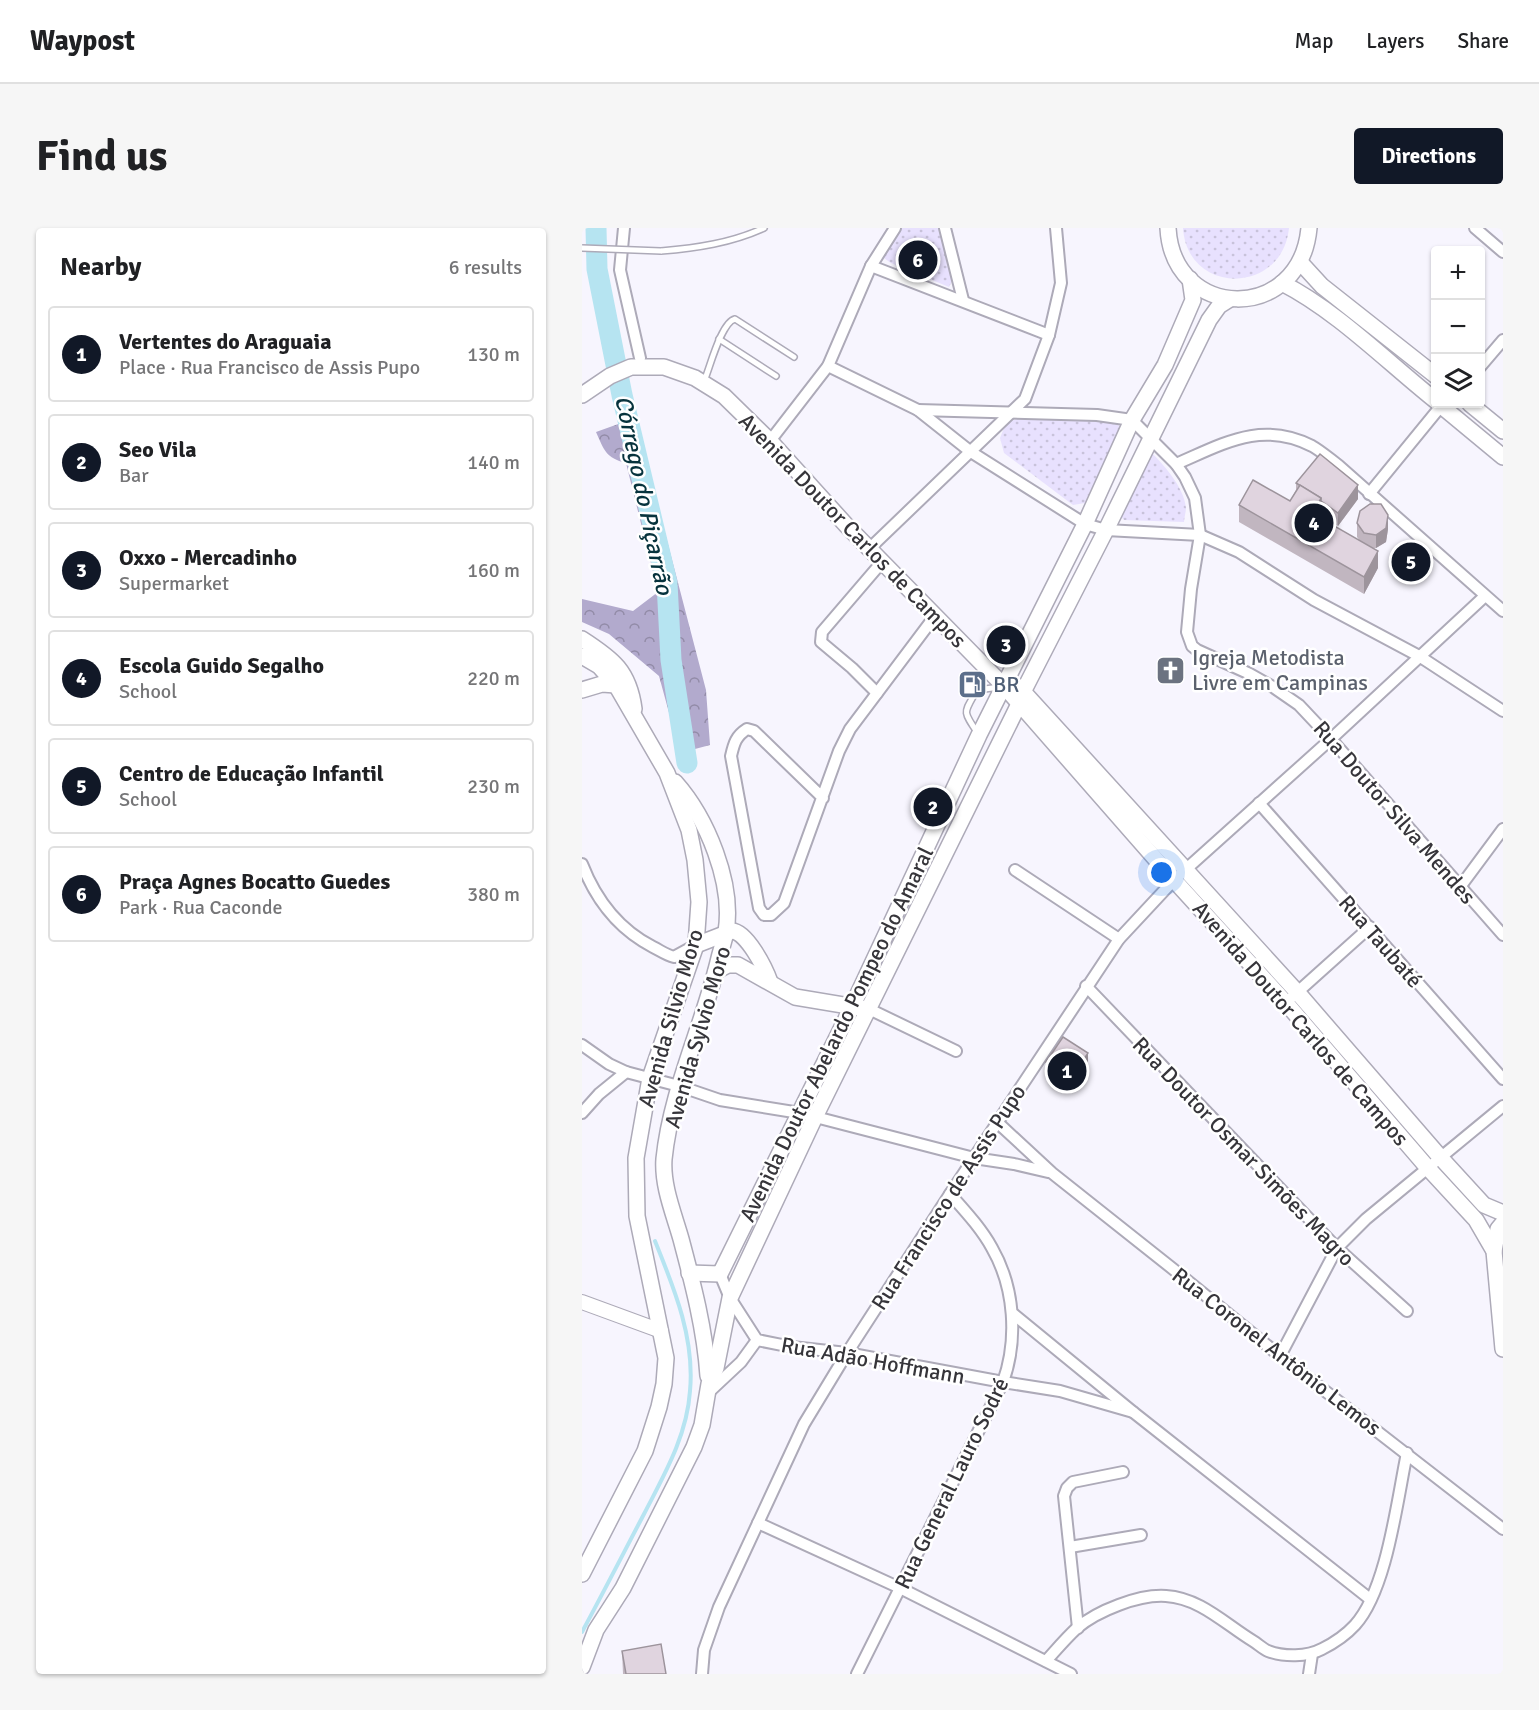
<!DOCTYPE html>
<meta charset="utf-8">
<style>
:root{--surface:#fff;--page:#f6f6f6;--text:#202124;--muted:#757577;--line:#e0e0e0;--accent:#111827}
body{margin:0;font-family:Signika,sans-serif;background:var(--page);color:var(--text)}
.controls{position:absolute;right:18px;top:18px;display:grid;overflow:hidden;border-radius:6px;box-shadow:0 2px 4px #0004}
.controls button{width:54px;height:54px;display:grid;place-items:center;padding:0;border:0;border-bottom:2px solid var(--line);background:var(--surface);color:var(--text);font:30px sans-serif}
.you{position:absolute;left:580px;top:645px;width:21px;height:21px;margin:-15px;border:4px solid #fff;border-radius:50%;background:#1a73e8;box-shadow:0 0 0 9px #1a73e833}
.badge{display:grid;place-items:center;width:39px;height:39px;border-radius:50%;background:var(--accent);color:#fff;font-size:20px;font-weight:700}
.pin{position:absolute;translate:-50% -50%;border:3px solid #fff;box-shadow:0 2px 6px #0006}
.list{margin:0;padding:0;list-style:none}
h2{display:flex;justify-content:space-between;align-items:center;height:78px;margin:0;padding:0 24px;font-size:26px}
h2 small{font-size:20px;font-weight:400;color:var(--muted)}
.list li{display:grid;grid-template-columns:39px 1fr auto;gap:18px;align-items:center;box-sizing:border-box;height:96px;margin:0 12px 12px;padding:0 12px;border:2px solid var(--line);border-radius:6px}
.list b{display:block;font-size:22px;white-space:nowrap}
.list p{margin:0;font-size:20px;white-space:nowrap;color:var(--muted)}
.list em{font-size:20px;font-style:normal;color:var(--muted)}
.icon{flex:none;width:33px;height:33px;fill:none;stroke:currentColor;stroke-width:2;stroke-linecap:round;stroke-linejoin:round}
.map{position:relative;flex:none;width:921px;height:1446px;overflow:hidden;border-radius:6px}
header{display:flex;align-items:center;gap:36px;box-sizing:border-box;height:84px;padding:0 30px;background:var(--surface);border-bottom:2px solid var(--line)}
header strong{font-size:28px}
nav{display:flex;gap:33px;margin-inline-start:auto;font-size:21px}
.intro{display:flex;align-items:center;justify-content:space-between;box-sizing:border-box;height:144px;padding:0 36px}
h1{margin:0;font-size:42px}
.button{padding:15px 27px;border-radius:6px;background:var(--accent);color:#fff;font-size:21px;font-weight:700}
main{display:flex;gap:36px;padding:0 36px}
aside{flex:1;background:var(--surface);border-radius:6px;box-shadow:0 2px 4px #0004}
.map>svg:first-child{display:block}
.forest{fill:url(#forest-crowns)}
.park{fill:url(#park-dots)}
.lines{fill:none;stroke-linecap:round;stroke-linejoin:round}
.stream{stroke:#b6e4f1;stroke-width:4}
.river{stroke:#b6e4f1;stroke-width:21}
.service-casing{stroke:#adaab8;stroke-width:8}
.minor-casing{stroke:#adaab8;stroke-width:14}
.tertiary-casing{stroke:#adaab8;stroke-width:16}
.secondary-casing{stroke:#adaab8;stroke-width:18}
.service{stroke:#fff;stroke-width:5}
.minor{stroke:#fff;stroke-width:10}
.tertiary{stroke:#fff;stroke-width:14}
.secondary{stroke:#fff;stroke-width:15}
.service-bridge-casing{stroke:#adaab8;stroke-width:8;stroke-linecap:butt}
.service-bridge{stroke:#fff;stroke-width:5}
.wall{fill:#c1b6c0}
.shaded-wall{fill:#9d949c}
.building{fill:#e0d4df;stroke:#9d949c;stroke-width:1.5}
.labels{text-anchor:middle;stroke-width:5;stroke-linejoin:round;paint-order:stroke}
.street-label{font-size:22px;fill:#36353a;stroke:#fff}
.worship-label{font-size:22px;fill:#5b616d;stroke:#fff;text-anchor:start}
.service-label{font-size:22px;fill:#4e5e75;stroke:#fff;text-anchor:start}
.water-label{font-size:24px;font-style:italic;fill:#07333d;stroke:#fff}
</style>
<header>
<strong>Waypost</strong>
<nav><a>Map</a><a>Layers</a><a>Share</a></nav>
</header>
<div class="intro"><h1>Find us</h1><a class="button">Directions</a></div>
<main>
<aside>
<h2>Nearby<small>6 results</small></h2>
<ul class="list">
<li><span class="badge">1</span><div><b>Vertentes do Araguaia</b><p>Place · Rua Francisco de Assis Pupo</p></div><em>130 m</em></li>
<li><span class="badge">2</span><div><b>Seo Vila</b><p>Bar</p></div><em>140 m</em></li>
<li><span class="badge">3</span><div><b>Oxxo - Mercadinho</b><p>Supermarket</p></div><em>160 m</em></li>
<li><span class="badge">4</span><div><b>Escola Guido Segalho</b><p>School</p></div><em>220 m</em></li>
<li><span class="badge">5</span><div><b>Centro de Educação Infantil</b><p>School</p></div><em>230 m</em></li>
<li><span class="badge">6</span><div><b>Praça Agnes Bocatto Guedes</b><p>Park · Rua Caconde</p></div><em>380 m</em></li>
</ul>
</aside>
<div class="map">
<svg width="921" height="1446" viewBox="0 0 921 1446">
<defs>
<pattern id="forest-crowns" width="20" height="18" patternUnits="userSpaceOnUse" patternTransform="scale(1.5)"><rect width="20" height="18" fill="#b2aacd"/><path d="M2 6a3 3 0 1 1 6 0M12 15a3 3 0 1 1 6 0" fill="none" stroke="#928ba7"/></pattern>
<pattern id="park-dots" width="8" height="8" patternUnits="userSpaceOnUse" patternTransform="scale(1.5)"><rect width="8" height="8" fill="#e8e1fe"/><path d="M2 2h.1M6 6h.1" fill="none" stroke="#c8c2da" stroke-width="1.8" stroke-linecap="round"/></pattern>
</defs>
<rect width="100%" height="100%" fill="#f7f5fe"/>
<!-- forest -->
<path class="forest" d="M53 190 124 462 128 517 98 525 77 448 27 406 0 394V371L51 383 76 364 44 235C24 230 22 222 14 204Z"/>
<!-- park -->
<g class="park">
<polygon points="317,0 360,0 372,49 367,59 309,35 299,28"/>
<path d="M601 0H707C700 68 605 67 601 0Z"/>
<polygon points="440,189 534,194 538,199 538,206 503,275 491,277 422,225 418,210 422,200 429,193"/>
<path d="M566 221C580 235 602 258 604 280 604 284 602 290 602 294L542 292 536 285Z"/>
</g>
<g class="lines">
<!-- stream -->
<path class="stream" d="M0 1404C21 1365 41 1326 62 1286 82 1247 105 1208 108 1163 113 1110 92 1060 73 1013"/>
<!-- river -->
<polyline class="river" points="14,0 15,41 40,167 85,355 89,432 105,535"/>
<defs>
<g id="service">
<path d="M79 23C115 20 149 15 182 0"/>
<polyline points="137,111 194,148"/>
<path d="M124 148C129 135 140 94 153 91L212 129"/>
<path d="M395 504C380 482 382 485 395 462L418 459"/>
</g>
<g id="minor">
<polyline points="42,0 38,42 58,130"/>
<polyline points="363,0 381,72"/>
<polyline points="893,0 921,24"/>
<polyline points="289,38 467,107"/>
<polyline points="246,138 336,182 389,224 503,296 524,302 618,307 657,324 732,372 837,428 921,483"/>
<polyline points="898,139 921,112"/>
<polyline points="336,182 515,187 550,192 594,236 603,249 613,270 618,307 609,361 605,404 610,418 615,422 668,446 691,459 717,477 749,511 921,707"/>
<polyline points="188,213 246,138 289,38 313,0"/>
<path d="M594 236C641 216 679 192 730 218 739 223 748 231 756 237L921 383"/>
<polyline points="787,266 859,178"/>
<polyline points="287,321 443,171 467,107 479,55 474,0"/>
<polyline points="295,465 270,440 239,414 240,404 300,334"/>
<path d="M241 570 172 503 165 501C154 508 152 515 149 528L177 680 182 687H189L202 675 257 523 268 501 353 388"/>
<polyline points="677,575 921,851"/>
<path d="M0 636C14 672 36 701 71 719 79 723 84 727 92 729L114 717"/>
<polyline points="433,642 537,711"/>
<polyline points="878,659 921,601"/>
<polyline points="504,758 755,1020 825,1083"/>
<polyline points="710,769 788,699"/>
<polyline points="287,781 374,823"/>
<polyline points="0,817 27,836 44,844 97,858 138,872 218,885 392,930 432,936 466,944"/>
<polyline points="0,885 17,866 44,844"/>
<polyline points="415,894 470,945 591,1041 698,1128 921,1301"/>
<polyline points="138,1046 148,1070 175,1112 210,1119 265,1125 421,1154 478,1163 551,1184"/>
<polyline points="430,1085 551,1184 788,1371"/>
<polyline points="698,1128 755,1020 784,991 921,878"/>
<polyline points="128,1163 159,1134 175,1112"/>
<polyline points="176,1295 318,1360 489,1446"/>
<polyline points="488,1319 559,1307"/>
<polyline points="496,1400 482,1268 485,1260 491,1254 541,1244"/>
<path d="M464 1433C474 1422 484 1410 495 1400 515 1383 557 1366 584 1368 618 1370 643 1396 671 1413 676 1416 681 1421 686 1423 702 1429 725 1429 740 1421 752 1415 763 1408 773 1397 805 1362 815 1272 825 1225"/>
<polyline points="120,1446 122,1422 137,1379 222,1196 265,1125 368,966 537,711 592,652 749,511 903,368"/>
<path d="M275 1446 421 1154C436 1112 433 1060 410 1020 399 1000 383 983 368 966"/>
<polyline points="727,1446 730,1426"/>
</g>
<polyline id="tertiary" points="0,1074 79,1103"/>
<g id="secondary">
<path d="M586 0C591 93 718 96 727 0"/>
<polyline points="718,34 740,58 854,148"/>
<path d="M700 55C755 83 805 134 854 173"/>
<polyline points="0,167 28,148 49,139 82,139 113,150 142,168 188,213 264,297 422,458 592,652 704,775 845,939 894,992 912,1023 921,1121"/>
<polyline points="857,176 921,229"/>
<polyline points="888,176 921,203"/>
<path d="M0 411C31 431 47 443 52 481"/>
<polyline points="0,428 17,438 34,457 85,545 107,602 113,632 117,674 114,717 68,850 54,930 55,988 84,1130 82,1156 77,1179 63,1223 0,1346"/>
<polyline points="437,459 716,765 858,929 902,977 921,985"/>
<polyline points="0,462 20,456 34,457"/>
<path d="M93 554C125 590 152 655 144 704 142 713 139 722 137 730 121 798 89 862 82 931 80 958 92 986 99 1011 111 1056 123 1102 126 1148"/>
<path d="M114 717 150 703C165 704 183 740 188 754"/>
<polyline points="134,743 146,737 156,737 213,769 279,780"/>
<polyline points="912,1023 916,1001 921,995"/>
<polyline points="107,1045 138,1046 270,779 397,507 503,296 550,192 583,137 611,72 608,51"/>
<polyline points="0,1439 14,1402 41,1360 112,1219 120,1197 127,1156 134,1140 148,1070 233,889 437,476 441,464 524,302 627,92 637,78 648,71"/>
</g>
</defs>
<!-- service casing -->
<use href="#service" class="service-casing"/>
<!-- minor casing -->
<use href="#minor" class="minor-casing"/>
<!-- tertiary casing -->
<use href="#tertiary" class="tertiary-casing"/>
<!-- secondary casing -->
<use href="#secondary" class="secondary-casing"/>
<!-- service -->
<use href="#service" class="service"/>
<!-- minor -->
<use href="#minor" class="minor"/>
<!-- tertiary -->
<use href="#tertiary" class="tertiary"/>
<!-- secondary -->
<use href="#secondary" class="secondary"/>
<defs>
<polyline id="service-bridge" points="0,20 79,23"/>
</defs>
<!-- service-bridge casing -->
<use href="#service-bridge" class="service-bridge-casing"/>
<!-- service-bridge -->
<use href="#service-bridge" class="service-bridge"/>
</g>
<!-- wall -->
<g class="wall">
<polygon points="714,255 776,271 756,298 739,286 738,290 778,313 775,309 775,295 806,301 804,314 794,320 791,320 796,340 782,366 657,294 657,277 708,273 714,262"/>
<polygon points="464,834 506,838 489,864 464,848"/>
<polygon points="40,1423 84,1446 41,1446"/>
</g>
<!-- shaded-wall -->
<g class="shaded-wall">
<polygon points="776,257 776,271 756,298 756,285"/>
<polygon points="739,270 739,288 733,300 733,282"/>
<polygon points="806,287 806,301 804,314 794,320 794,307"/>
<polygon points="796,323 796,340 782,366 782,349"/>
<polygon points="506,825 506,838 489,864 489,851"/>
</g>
<!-- building -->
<g class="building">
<polygon points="738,226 776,257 756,285 739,273 739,270 714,255"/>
<polygon points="671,252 708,273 718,257 739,270 733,282 723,276 721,280 796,323 782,349 657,277"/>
<polygon points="788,276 799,276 806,287 804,300 794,307 782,305 775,295 778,283"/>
<polygon points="481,809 506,825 489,851 464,834"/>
<polygon points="79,1416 84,1446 44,1446 40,1423"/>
</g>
<!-- icons -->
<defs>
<symbol id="church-square" viewBox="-11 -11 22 22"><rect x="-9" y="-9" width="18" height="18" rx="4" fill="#6b7280" stroke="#fff"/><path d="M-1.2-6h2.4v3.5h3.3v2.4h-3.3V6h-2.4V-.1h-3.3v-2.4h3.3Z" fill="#fff"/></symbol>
<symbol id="fuel-square" viewBox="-11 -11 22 22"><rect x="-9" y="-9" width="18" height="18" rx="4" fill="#5c6f8a" stroke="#fff"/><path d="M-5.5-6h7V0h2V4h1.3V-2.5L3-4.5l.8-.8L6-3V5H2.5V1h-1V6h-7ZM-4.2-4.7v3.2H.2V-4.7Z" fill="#fff"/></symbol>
</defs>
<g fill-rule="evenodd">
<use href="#church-square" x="572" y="426" width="33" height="33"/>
<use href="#fuel-square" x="374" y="440" width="33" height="33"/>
</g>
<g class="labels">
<!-- street labels -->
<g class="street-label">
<text transform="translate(271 302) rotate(46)" y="8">Avenida Doutor Carlos de Campos</text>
<text transform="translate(813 584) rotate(49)" y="8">Rua Doutor Silva Mendes</text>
<text transform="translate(799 713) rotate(49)" y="8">Rua Taubaté</text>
<text transform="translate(88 790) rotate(-74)" y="8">Avenida Silvio Moro</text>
<text transform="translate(719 795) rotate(49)" y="8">Avenida Doutor Carlos de Campos</text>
<text transform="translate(254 806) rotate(-64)" y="8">Avenida Doutor Abelardo Pompeo do Amaral</text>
<text transform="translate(115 809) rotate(-74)" y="8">Avenida Sylvio Moro</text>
<text transform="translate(662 923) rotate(46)" y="8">Rua Doutor Osmar Simões Magro</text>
<text transform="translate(366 969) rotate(-57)" y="8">Rua Francisco de Assis Pupo</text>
<text transform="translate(695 1123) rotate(38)" y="8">Rua Coronel Antônio Lemos</text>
<text transform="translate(291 1132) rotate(10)" y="8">Rua Adão Hoffmann</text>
<text transform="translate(369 1255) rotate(-64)" y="8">Rua General Lauro Sodré</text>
</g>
<!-- worship labels -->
<g class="worship-label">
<text x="610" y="437">Igreja Metodista<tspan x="610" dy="25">Livre em Campinas</tspan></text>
</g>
<!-- service labels -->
<g class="service-label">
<text x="411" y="464">BR</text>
</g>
<!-- water labels -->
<g class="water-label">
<text transform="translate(62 267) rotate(78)" y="8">Córrego do Piçarrão</text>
</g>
</g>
</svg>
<div class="controls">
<button>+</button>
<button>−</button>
<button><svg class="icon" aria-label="layers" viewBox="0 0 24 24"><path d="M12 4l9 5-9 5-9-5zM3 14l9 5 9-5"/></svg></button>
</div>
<div class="you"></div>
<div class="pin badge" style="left:485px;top:843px">1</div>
<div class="pin badge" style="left:351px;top:579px">2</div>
<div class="pin badge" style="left:424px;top:417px">3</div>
<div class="pin badge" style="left:732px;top:295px">4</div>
<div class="pin badge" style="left:829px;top:334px">5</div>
<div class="pin badge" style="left:336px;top:32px">6</div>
</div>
</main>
